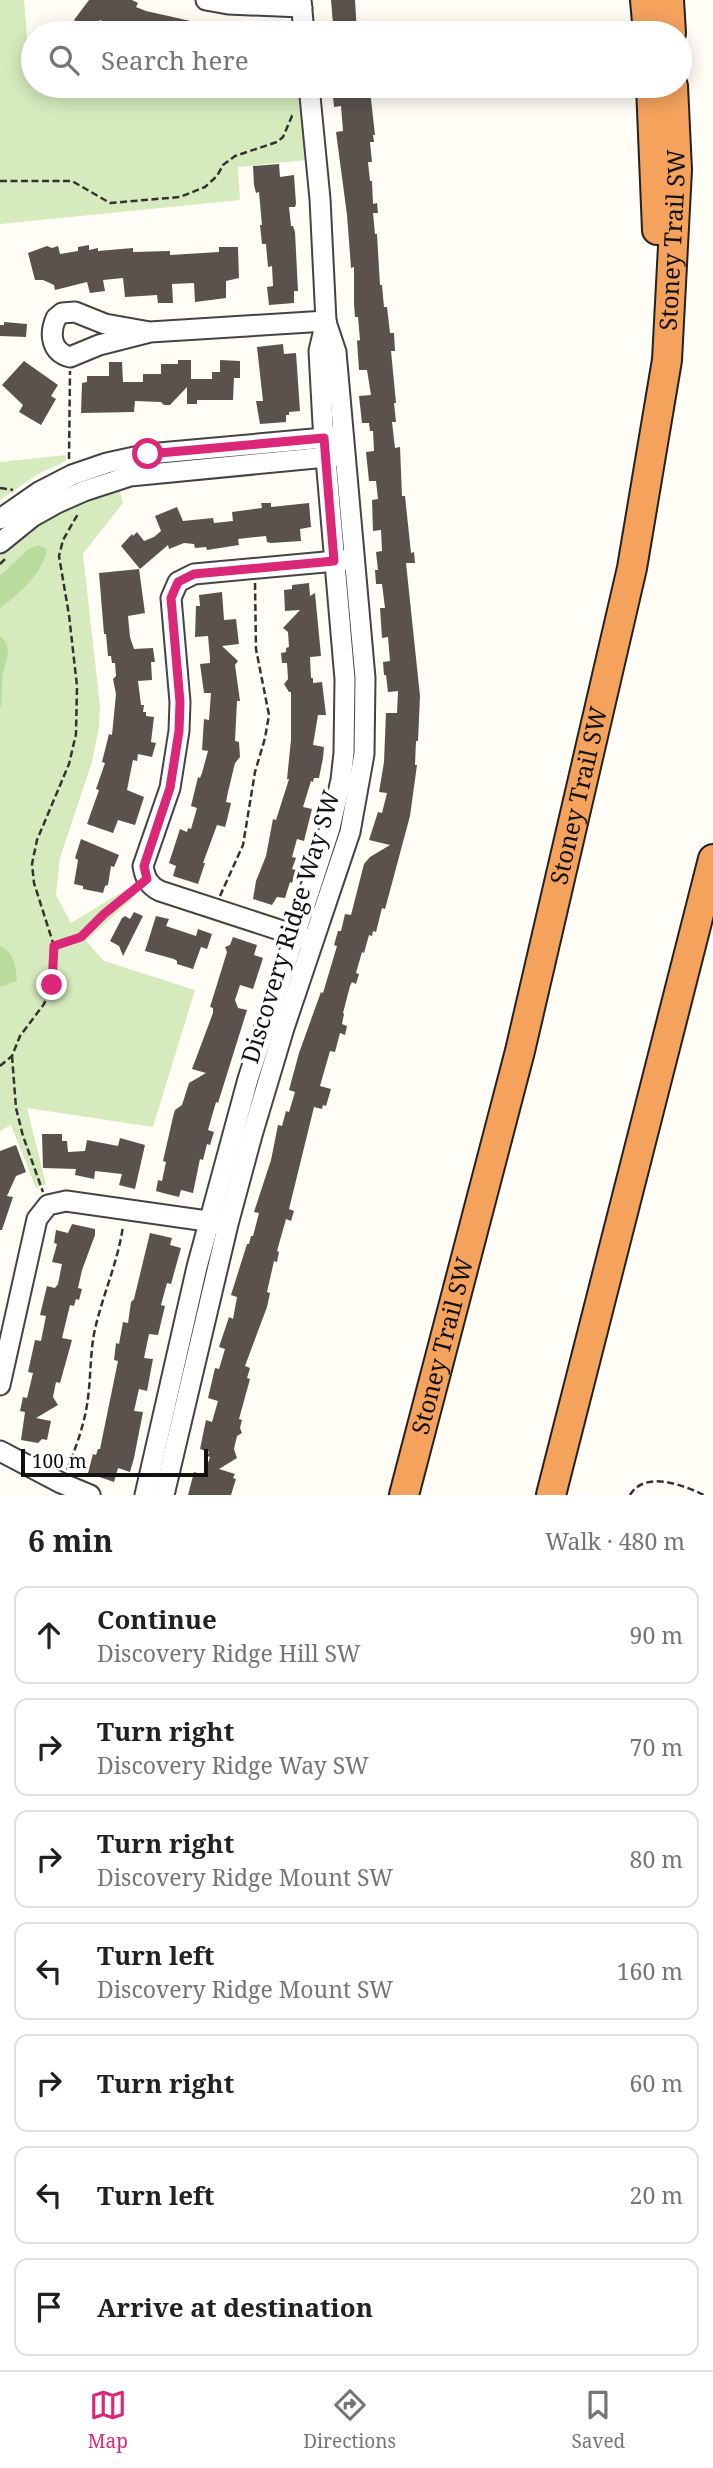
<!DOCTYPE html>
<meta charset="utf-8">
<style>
:root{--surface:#fff;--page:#f2f2f2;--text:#202124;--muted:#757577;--line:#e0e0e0;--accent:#db2777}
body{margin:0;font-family:"Noto Serif",serif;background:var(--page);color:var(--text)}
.scale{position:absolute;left:21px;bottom:18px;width:187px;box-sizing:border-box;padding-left:7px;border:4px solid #111;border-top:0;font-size:19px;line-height:24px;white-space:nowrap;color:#111;-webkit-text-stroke:5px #fff;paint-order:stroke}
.stop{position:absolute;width:21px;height:21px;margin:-16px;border:5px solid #db2777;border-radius:50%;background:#fff}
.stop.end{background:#db2777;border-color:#fff;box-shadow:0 2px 7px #0008}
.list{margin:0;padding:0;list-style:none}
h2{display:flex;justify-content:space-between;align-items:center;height:91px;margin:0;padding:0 28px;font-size:30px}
h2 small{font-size:23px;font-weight:400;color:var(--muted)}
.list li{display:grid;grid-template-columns:46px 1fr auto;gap:21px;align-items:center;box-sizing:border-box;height:98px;margin:0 14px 14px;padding:0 14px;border:2px solid var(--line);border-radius:14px}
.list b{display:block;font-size:26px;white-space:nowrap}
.list p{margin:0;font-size:23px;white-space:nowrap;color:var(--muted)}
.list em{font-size:23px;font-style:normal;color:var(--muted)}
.icon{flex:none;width:38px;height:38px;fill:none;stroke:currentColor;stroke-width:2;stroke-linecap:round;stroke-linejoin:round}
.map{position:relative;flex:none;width:713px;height:1495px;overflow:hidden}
.search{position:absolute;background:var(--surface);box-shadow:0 4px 18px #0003;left:21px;right:21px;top:21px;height:77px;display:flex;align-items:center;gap:18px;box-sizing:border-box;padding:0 24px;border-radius:38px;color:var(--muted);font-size:26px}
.sheet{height:875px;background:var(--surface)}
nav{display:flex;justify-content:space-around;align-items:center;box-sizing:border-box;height:98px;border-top:2px solid var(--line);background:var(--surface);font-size:19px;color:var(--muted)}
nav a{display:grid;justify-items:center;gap:4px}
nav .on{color:var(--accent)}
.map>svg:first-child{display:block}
.green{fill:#d5ebbd}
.forest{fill:#b9dc9c}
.building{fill:#5a524d}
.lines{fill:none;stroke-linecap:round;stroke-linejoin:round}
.minor-casing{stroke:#444;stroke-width:23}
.highway-casing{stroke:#222;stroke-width:32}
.path{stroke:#333;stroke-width:2.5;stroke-dasharray:7 3.5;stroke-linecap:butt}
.minor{stroke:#fff;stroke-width:19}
.highway{stroke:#f5a25d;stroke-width:28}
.route{stroke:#db2777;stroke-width:9}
.labels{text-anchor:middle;stroke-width:7;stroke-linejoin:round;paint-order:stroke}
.street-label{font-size:24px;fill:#111;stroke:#fff}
</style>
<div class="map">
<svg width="713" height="1495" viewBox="0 0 713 1495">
<rect width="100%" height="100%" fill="#fffdf5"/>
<!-- green -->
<g class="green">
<polygon points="0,0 24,0 28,49 33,49 33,86 243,86 298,93 306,160 238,167 240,200 0,224"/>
<polygon points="66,455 66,461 40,473 0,500 0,462"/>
<polygon points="119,487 123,503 83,554 100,706 99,727 92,762 60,858 56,895 71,923 127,889 132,899 86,941 104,961 195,990 153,1127 27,1108 46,1184 36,1188 11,1125 0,1131 0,554 52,514"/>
</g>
<!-- forest -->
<g class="forest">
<path d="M38 545 47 549C43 573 19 594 0 608V576L28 549Z"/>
<path d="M0 636C13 647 7 659 3 673 1 685 4 697 0 709Z"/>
<path d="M0 946C14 952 16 967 17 981L0 987Z"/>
</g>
<!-- building -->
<g class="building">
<polygon points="89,0 132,0 138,3 136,7 146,11 195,22 193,33 130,33 100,20 91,32 74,20"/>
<polygon points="331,0 355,0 357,33 316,33 316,26 333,24"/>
<polygon points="332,86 361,86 362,93 369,92 371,99 375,135 373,135 374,142 370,142 372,162 368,162 370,181 372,181 373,204 377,203 378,213 373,213 375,234 377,234 380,285 382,285 384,307 387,307 390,333 394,333 395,351 391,351 396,403 394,403 396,422 392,422 395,448 400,447 402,496 405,496 411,553 414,552 415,563 406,563 420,696 418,741 416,741 415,765 417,765 410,816 388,898 385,909 382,908 376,932 373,931 372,936 369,935 364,953 362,952 356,973 359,974 356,984 352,982 350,986 343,1013 344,1014 342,1024 347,1026 345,1035 340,1033 335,1052 330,1051 320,1086 331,1089 326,1106 323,1105 322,1109 314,1107 289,1209 294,1211 291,1221 286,1219 277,1251 279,1252 277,1262 274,1261 267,1292 270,1293 267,1307 245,1366 250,1368 247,1378 250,1379 239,1419 242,1420 240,1428 242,1433 237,1436 234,1449 237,1458 219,1469 235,1474 233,1478 236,1479 231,1495 188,1495 194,1472 204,1475 210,1457 207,1456 209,1452 200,1449 206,1420 212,1422 218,1401 208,1398 215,1368 219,1369 225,1349 219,1347 229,1317 233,1319 237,1297 231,1295 247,1244 249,1244 251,1236 253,1236 259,1213 254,1212 271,1160 278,1125 282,1126 286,1111 289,1112 295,1092 289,1090 299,1053 321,992 323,993 337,946 334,945 338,931 341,931 345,914 351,915 364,864 370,857 390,845 369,840 378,812 382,813 387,793 379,792 384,762 386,713 397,713 398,691 388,692 386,675 384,675 383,662 390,661 388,637 382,638 380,608 385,608 382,584 376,584 375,570 378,570 376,552 382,551 381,530 373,531 372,500 378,499 376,481 369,481 366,452 374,451 373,431 370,431 369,423 362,423 359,396 371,395 367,370 359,370 357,341 360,340 358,317 355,317 354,304 354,267 351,268 347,215 336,132 343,131 341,106 334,107"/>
<polygon points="279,164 280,177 294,175 296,204 295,207 289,207 291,226 293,226 295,232 298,291 294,291 294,303 269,305 267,287 273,286 272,266 268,267 266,244 262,244 260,225 262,225 259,192 256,193 254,185 253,166"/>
<polygon points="89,245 89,250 98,248 98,251 133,248 133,252 170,251 170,255 219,252 219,247 238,247 239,278 226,281 226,298 195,302 194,283 172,284 173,303 158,303 157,295 125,297 123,278 103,280 105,291 90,293 87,282 55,290 54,285 43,280 35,280 28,253 47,246 52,248 58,246 60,254 78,251 78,247"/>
<polygon points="4,322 27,324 26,337 0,336 0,325 4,325"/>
<polygon points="283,344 284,354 296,353 300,411 289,412 289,415 286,415 286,422 260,424 256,401 263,401 257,347"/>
<polygon points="178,360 191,360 191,379 212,379 212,372 220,372 220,360 240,361 240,378 234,378 233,400 197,400 197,404 187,404 187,387 170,405 164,405 161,402 135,401 134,412 81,413 82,383 87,382 87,376 109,376 109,362 122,362 123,382 143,382 143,374 161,374 161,364 178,364"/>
<polygon points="24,361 58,385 51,396 56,399 41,425 19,412 23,405 2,385"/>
<polygon points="261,503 271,503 271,507 309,503 311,527 300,529 301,541 271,543 267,542 266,536 238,539 239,545 207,550 206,547 195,548 194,544 184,543 169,549 168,545 140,569 121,546 132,534 133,536 137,532 144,541 154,537 161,531 155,516 177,507 183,521 213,518 214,523 233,521 232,512 262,508"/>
<polygon points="139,569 145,613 128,616 130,637 134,649 153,648 155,662 151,662 152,680 138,681 141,705 144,705 143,712 146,712 146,716 154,717 151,742 156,743 152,757 138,754 137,761 133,760 127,790 144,797 135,825 118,820 113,833 87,824 99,790 96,789 105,763 102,762 109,734 112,735 116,694 113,679 116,676 115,663 112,663 111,656 108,656 106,634 104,634 99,573"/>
<polygon points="309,583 310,596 315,593 321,656 310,657 311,678 313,678 313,683 322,682 326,715 318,715 313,745 324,747 323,758 319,778 314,778 313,782 311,781 303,807 312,809 304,841 297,839 292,857 296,858 292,869 296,870 292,883 290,882 285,898 277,897 272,905 253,899 256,881 266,856 273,819 276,820 289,779 287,779 291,740 291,692 289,692 284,684 288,679 287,663 282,663 281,653 286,652 286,648 289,647 288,632 283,628 300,610 285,611 284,590 292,589 292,585"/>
<polygon points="222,592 224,620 236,619 239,644 222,646 238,661 235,665 240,701 237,701 235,741 239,742 240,757 235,763 228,792 226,802 231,803 227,820 225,827 217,825 203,863 205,863 198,884 173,876 176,866 169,863 180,829 187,832 188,828 191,829 197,808 191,806 198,777 200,778 202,773 208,751 202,750 204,719 209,720 211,693 204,693 200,664 210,663 210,658 208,636 195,637 196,606 200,606 199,595"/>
<polygon points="81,839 119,855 114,867 111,866 108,885 105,886 103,893 83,889 83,886 74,884 78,860 75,858"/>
<polygon points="134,912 143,916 123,956 119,946 110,941 122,918 125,916 130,919"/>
<polygon points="156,916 169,919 166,926 196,936 198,929 212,934 207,949 201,947 193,969 177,964 177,961 174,959 145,951"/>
<polygon points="233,937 257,945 254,955 263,958 253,989 240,985 235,1000 238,1008 247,1010 218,1103 216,1102 208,1130 214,1132 210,1145 207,1144 203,1160 200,1159 193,1193 181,1190 179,1197 163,1193 156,1191 158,1180 162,1181 166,1162 163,1161 173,1117 175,1110 182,1105 189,1083 206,1073 192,1069 213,1013 213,1008 210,1007 227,952 225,947 230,945"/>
<polygon points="42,1134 62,1134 62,1141 67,1141 68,1152 85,1151 87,1140 118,1146 120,1138 145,1145 135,1189 119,1185 122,1174 95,1171 94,1179 75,1175 76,1169 43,1168"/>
<polygon points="16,1145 26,1172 16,1176 7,1196 13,1197 2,1230 0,1230 0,1151"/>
<polygon points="72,1224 95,1229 95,1235 82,1270 78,1288 82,1289 79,1300 76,1299 74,1306 70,1305 62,1338 72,1340 60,1383 56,1382 53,1397 58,1405 36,1418 51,1421 47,1440 42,1439 38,1443 21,1440 25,1412 20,1411 23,1397 27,1398 33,1373 28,1372 35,1340 41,1341 46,1316 40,1315 47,1286 55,1288 58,1284 62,1264 52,1262 57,1244 54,1243 56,1230 68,1233"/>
<polygon points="150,1233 172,1238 170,1245 181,1248 171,1284 167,1283 161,1305 165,1306 158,1335 149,1334 144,1358 153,1359 147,1391 139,1389 134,1411 143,1412 134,1458 130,1472 118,1468 114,1482 88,1473 93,1454 96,1455 98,1449 100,1449 118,1361 114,1360 116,1343 119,1344 123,1322 128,1323 131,1302 134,1299"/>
</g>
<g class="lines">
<defs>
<g id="minor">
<polyline points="206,0 228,4 302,7"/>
<polyline points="301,0 304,33"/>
<path d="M150 332 99 345 70 357C51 352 49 334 56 318L62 313 75 312 105 324 150 332 326 321"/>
<polyline points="0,519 39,492 72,475 107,463 148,454 335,437"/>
<polyline points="0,543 32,517 57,503 84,491 130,476 337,456"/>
<path d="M307 939 160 891C149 886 145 878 143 866L170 788 179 731 180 702 171 598 178 582 194 574 347 560"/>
<polyline points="0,1385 37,1219 48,1205 66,1201 221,1223"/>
<polyline points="0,1451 61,1483 90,1495"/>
<polyline points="145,1495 197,1267 248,1079 330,828 341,780 344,753 345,679 323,424 319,351 326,321 320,199 309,86"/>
<polyline points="164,1495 228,1224 252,1135 284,1028 350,832 364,754 365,678 336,352 326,322"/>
</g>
<g id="highway">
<polyline points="645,0 648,33"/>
<polyline points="669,0 671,33"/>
<polyline points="651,86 657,230"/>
<path id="s1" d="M404 1495 520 1051 632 568 667 360 677 170 673 86"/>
<polyline points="551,1495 713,859"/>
</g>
</defs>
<!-- minor casing -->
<use href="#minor" class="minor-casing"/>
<!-- highway casing -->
<use href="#highway" class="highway-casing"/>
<!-- path -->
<g class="path">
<polyline points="0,181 72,181 110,203 180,197 205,187 217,176 223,165 235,156 277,142 283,137 292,116 295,114"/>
<polyline points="69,459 70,371"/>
<polyline points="0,488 13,490"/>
<polyline points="0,564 7,557"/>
<polyline points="220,896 243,845 255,772 265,738 269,715 256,649 255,583"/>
<polyline points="55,946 81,937 136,887"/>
<polyline points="12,1056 16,1108 23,1136 43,1192"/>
<polyline points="0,1066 12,1056 20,1036 44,1004 54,977 54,946 34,883 32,864 37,840 69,764 76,734 77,686 69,615 59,556 63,540 79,512"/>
<path d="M67 1470C76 1447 85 1423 88 1398 91 1375 90 1352 95 1329 103 1294 118 1262 123 1226"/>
<path d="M630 1495C645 1470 683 1485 704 1495"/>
</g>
<!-- minor -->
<use href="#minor" class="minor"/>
<!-- highway -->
<use href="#highway" class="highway"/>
</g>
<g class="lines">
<!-- route -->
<polyline class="route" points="52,985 54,946 81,937 104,914 147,879 144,866 170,788 179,731 180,702 171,598 178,582 194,574 334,561 324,438 148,454"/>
</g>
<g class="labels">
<!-- street labels -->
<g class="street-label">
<text dy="8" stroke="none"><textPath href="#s1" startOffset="1286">Stoney Trail SW</textPath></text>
<text dy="8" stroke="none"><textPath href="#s1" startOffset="721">Stoney Trail SW</textPath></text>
<text transform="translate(291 927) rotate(-73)" y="8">Discovery Ridge Way SW</text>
<text dy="8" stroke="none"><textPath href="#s1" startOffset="154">Stoney Trail SW</textPath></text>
</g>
</g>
</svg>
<div class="scale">100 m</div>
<div class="stop" style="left:148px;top:454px"></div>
<div class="stop end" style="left:52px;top:985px"></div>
<div class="search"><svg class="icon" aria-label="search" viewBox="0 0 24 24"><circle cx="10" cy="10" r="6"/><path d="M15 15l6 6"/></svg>Search here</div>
</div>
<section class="sheet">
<h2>6 min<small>Walk · 480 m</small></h2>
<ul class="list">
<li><svg class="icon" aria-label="ahead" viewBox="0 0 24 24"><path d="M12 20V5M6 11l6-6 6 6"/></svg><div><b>Continue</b><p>Discovery Ridge Hill SW</p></div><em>90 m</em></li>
<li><svg class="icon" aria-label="right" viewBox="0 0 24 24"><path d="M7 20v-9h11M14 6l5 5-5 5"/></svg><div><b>Turn right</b><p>Discovery Ridge Way SW</p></div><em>70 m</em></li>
<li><svg class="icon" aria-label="right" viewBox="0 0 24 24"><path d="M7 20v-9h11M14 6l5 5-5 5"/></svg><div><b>Turn right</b><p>Discovery Ridge Mount SW</p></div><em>80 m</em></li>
<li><svg class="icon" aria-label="left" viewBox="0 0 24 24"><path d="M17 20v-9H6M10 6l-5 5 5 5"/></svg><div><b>Turn left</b><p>Discovery Ridge Mount SW</p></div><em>160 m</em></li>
<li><svg class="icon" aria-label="right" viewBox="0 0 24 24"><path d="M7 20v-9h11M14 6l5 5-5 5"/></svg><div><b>Turn right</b></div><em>60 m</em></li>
<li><svg class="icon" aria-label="left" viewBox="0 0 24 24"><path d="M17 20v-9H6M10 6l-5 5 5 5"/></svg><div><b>Turn left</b></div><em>20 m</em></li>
<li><svg class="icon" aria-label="arrive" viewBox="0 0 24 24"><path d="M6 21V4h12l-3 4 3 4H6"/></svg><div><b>Arrive at destination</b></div></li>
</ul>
</section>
<nav>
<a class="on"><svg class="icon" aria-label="map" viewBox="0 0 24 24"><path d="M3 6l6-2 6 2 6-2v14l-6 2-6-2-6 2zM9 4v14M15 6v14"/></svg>Map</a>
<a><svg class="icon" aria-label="directions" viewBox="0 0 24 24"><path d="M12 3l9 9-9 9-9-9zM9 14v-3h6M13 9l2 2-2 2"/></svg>Directions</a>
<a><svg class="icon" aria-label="saved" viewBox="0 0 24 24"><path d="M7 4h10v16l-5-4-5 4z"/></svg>Saved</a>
</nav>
